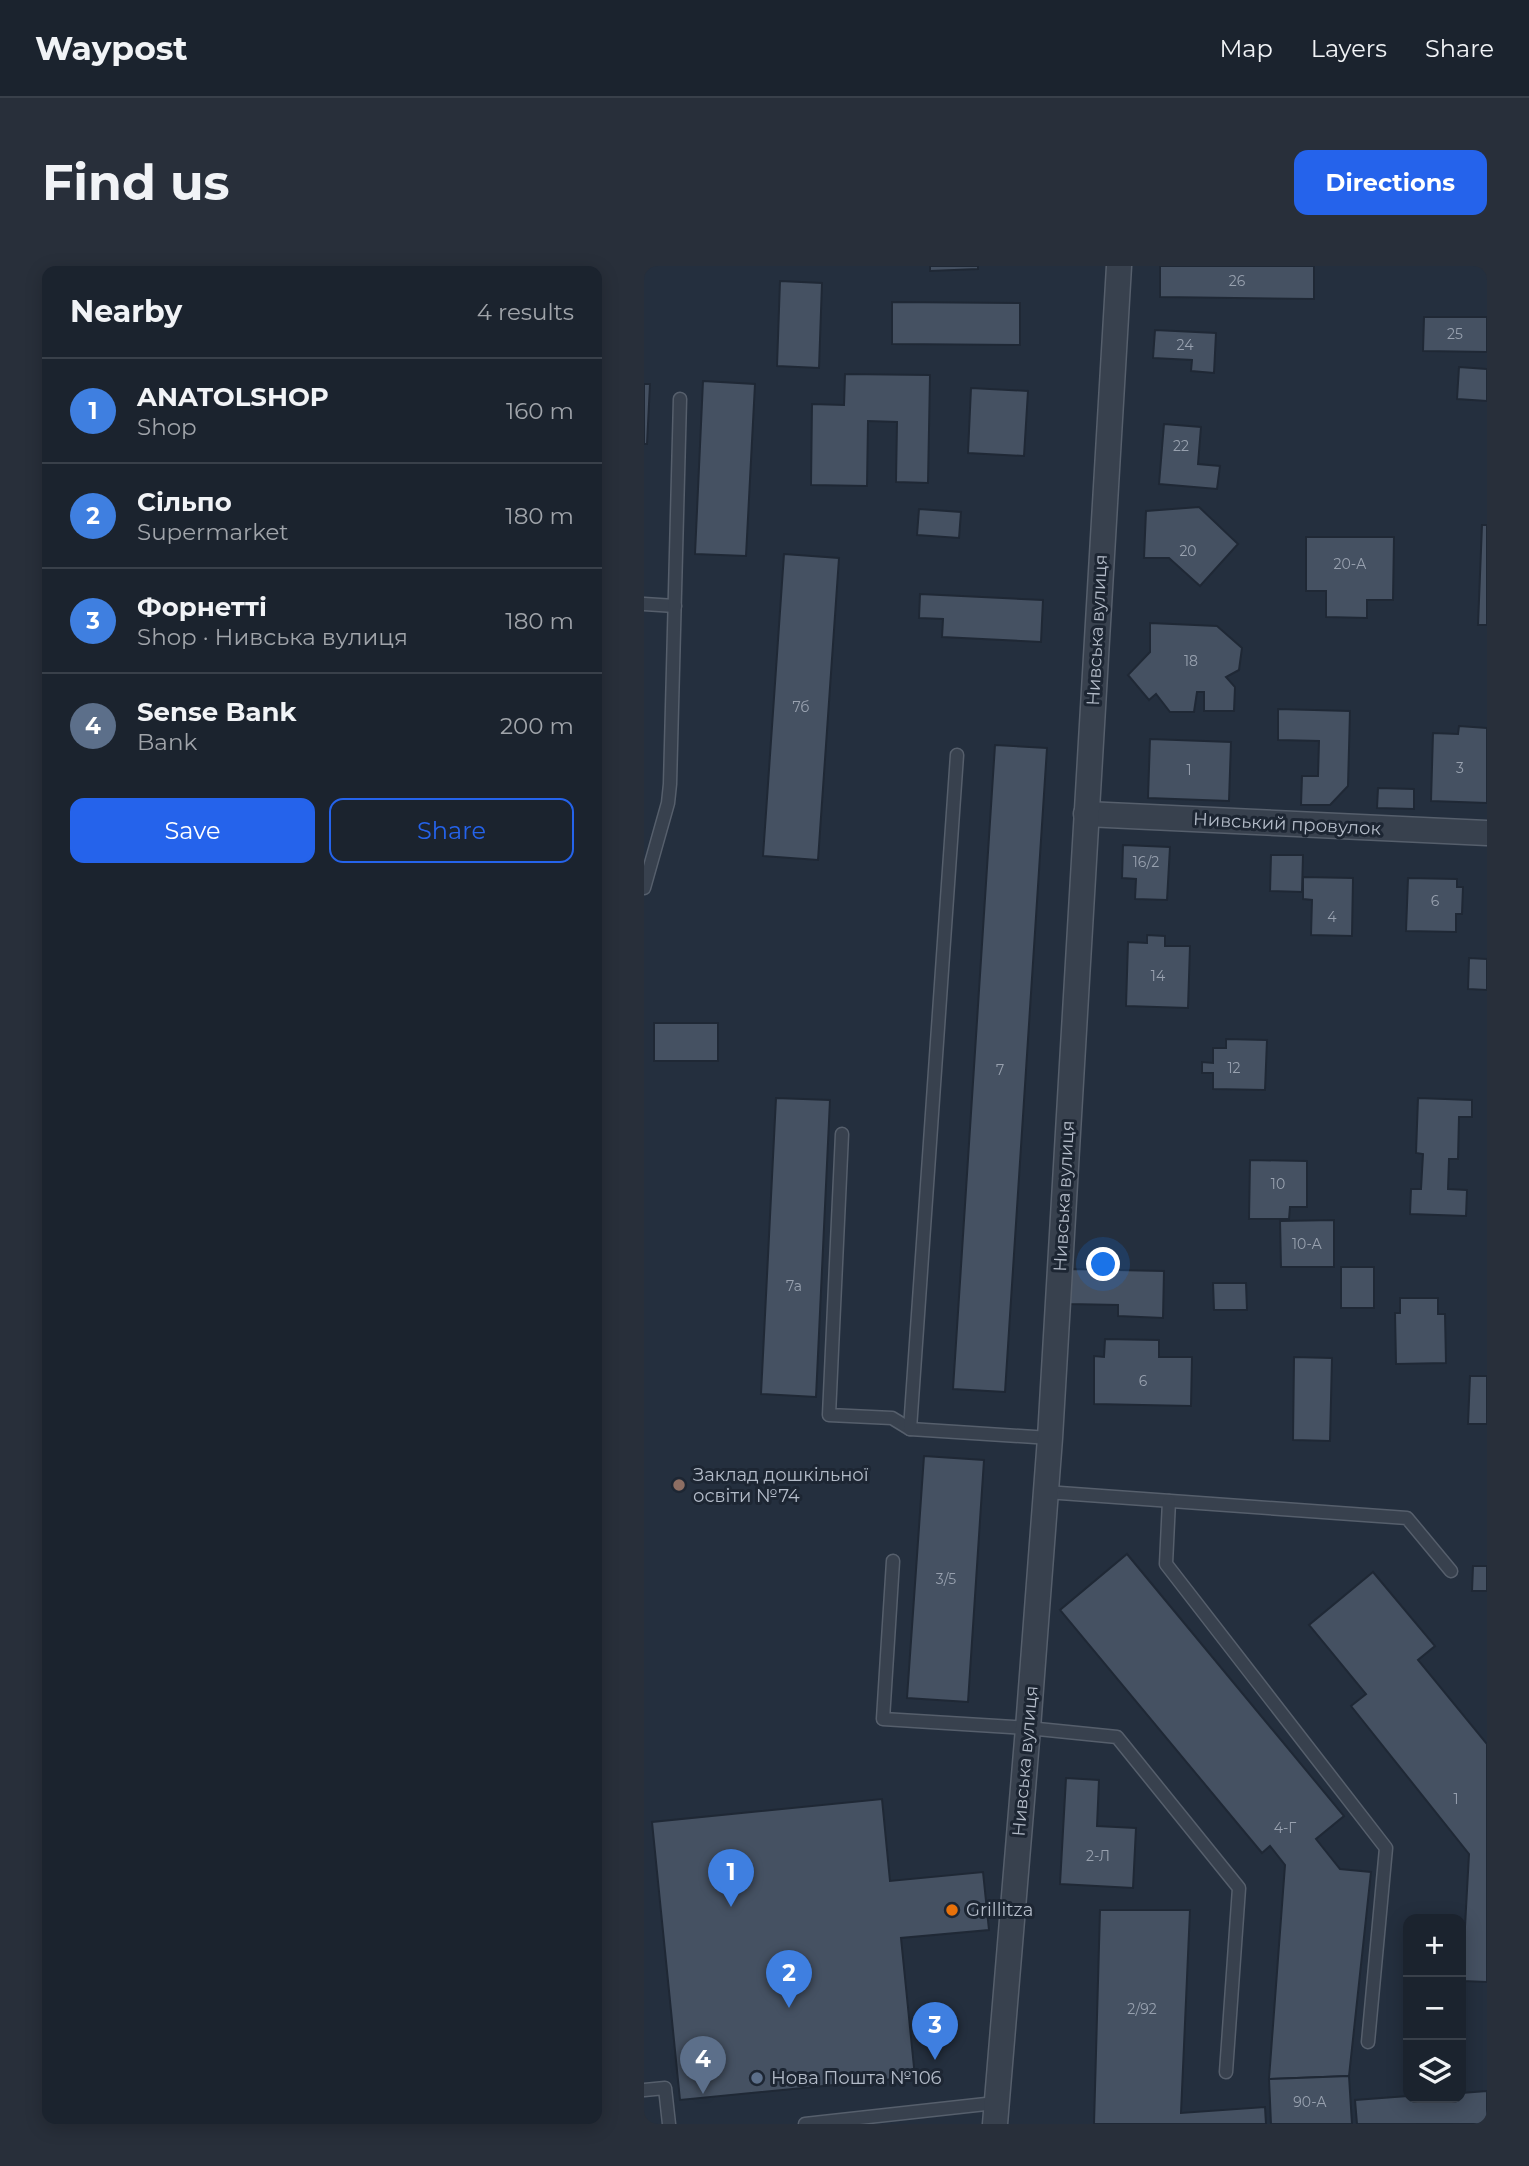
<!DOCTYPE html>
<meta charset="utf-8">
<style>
:root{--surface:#1b232e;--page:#282f3a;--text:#f1f3f6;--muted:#a0a4aa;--line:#39404a;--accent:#2563eb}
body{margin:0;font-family:Montserrat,sans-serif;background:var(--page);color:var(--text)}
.controls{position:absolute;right:21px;bottom:21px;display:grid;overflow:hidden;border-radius:14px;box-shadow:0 4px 18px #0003}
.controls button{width:63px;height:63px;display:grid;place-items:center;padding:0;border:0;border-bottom:2px solid var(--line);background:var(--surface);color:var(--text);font:35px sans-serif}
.you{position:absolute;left:460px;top:999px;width:24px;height:24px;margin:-18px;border:5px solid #fff;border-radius:50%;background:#1a73e8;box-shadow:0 0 0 10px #1a73e833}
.badge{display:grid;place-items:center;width:46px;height:46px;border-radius:50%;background:var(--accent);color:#fff;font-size:23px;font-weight:700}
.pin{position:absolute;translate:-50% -58px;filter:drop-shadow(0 2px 4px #0008)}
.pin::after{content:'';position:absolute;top:37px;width:24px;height:21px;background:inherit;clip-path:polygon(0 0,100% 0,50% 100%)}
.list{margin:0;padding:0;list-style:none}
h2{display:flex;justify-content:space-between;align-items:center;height:91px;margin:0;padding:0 28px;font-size:30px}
h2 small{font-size:23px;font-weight:400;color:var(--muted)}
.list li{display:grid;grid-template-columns:46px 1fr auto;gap:21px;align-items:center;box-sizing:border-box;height:105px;padding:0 28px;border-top:2px solid var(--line)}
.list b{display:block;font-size:26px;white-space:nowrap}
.list p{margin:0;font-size:23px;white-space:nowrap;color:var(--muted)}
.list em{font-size:23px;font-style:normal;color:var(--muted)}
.actions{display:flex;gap:14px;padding:21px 28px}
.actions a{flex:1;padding:16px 0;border:2px solid var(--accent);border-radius:14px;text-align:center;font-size:24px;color:var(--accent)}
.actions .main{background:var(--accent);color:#fff}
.icon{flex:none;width:38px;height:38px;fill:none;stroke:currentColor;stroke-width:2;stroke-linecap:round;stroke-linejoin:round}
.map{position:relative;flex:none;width:843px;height:1858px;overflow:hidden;border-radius:14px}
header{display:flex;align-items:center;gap:42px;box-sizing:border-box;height:98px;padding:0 35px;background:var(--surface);border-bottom:2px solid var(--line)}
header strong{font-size:33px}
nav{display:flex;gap:38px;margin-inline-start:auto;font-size:24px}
.intro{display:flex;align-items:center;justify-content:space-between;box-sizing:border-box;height:168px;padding:0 42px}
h1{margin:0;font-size:49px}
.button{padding:18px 32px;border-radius:14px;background:var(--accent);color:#fff;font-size:24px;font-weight:700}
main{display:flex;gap:42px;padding:0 42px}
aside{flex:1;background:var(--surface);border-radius:14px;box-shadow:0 4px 18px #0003}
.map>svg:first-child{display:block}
.building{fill:#455162;stroke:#1f2835;stroke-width:2}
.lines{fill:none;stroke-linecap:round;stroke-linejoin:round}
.lane-casing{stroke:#565f6c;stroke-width:15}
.street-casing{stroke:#565f6c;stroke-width:27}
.lane{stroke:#38414e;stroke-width:12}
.street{stroke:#38414e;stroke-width:24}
.education-dot{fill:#8d6e63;stroke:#1d2633;stroke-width:2.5}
.food-dot{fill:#e8710a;stroke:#1d2633;stroke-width:2.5}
.service-dot{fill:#5c6f8a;stroke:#1d2633;stroke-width:2.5}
.labels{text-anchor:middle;stroke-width:6;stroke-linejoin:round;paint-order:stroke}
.number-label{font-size:14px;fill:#98a1af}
.street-label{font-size:18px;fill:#b4bcc9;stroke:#1d2633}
.poi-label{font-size:18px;fill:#b4bcc9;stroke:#1d2633;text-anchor:start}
</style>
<header>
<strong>Waypost</strong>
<nav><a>Map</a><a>Layers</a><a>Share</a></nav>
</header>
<div class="intro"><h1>Find us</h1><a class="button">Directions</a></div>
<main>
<aside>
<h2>Nearby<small>4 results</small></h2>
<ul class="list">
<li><span class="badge" style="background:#3f7fe0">1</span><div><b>ANATOLSHOP</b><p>Shop</p></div><em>160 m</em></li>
<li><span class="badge" style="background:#3f7fe0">2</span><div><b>Сільпо</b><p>Supermarket</p></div><em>180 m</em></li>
<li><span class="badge" style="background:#3f7fe0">3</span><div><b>Форнетті</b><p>Shop · Нивська вулиця</p></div><em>180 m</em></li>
<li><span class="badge" style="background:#5c6f8a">4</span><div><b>Sense Bank</b><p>Bank</p></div><em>200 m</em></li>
</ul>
<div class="actions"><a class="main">Save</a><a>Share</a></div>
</aside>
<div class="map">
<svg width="843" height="1858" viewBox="0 0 843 1858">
<rect width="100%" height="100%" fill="#242f3e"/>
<!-- building -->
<g class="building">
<polygon points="286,0 334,0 334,3 286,5"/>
<polygon points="516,0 670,0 670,33 516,31"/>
<polygon points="136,15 178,17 175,102 133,100"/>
<polygon points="248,36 376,37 376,79 248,78"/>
<polygon points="780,51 843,51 843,86 779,85"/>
<polygon points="511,64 572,67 570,107 547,105 548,94 509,92"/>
<polygon points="815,101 843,103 843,135 813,133"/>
<polygon points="201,108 286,109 284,217 252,216 253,156 224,155 223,220 167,219 168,138 200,139"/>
<polygon points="59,115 111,118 102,290 51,288"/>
<polygon points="0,118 6,118 3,178 0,178"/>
<polygon points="327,122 384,125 380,190 324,187"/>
<polygon points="520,158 557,161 554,198 576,200 573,223 515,218"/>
<polygon points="555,241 594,278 556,320 525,292 500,292 502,245"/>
<polygon points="275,243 317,246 315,272 273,269"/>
<polygon points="838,259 843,259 843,359 834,359"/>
<polygon points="662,271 750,271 749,334 723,334 723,352 682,351 682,325 662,325"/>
<polygon points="140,288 195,292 174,594 119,590"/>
<polygon points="276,328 399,334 397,376 298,371 299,353 275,352"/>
<polygon points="506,357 573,360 598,382 595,404 582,411 591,421 590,445 560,445 560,426 553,426 550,446 526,446 512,428 505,434 484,409 506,386"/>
<polygon points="634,443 706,445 704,520 686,539 657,539 658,510 674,510 675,475 634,474"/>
<polygon points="815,460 843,462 843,537 787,535 789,467 814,468"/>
<polygon points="506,473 587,476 585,535 504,532"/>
<polygon points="351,479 403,482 361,1126 309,1123"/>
<polygon points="734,522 770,523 770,543 733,542"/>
<polygon points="479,579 526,581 523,634 491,633 492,613 478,612"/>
<polygon points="627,589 659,589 658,626 626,625"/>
<polygon points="659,611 709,612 708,670 667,669 668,634 659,633"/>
<polygon points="764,612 813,613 813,621 819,621 818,648 812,648 812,666 762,665"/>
<polygon points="503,669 521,670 521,680 546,680 544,742 482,740 484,676 503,677"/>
<polygon points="825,692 843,693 843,724 824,723"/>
<rect x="10" y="757" width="64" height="38"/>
<polygon points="582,773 623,774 621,824 569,823 569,807 558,807 558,796 569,797 569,782 582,782"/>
<polygon points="132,832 186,834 172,1131 117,1128"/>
<polygon points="774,832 828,834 828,851 815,851 814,893 805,893 804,923 823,924 822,950 766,948 767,923 777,923 779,888 772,887"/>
<polygon points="606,894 663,895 663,941 646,941 645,953 605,953"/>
<polygon points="690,954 690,1001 637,1001 636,955"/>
<rect x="697" y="1001" width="33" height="41"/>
<polygon points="425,1003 520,1005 519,1052 474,1050 474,1039 424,1038"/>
<polygon points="569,1017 602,1017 603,1044 570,1044"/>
<polygon points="756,1032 794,1032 794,1048 801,1048 802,1097 752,1098 751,1047 756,1047"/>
<polygon points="461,1073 515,1074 515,1091 548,1091 547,1140 450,1138 450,1090 460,1091"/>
<polygon points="650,1091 688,1092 686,1175 649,1174"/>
<polygon points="826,1110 843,1110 843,1158 824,1158"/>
<polygon points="280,1190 340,1194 324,1436 263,1432"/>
<polygon points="483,1288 700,1550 672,1573 696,1603 727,1606 705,1810 625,1813 641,1599 626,1580 618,1587 416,1344"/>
<polygon points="829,1300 843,1300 843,1325 828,1325"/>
<polygon points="729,1306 791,1380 774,1394 843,1478 843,1716 818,1715 825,1588 707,1440 722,1428 665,1359"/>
<polygon points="422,1512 455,1514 453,1560 492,1562 489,1622 416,1618"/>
<polygon points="238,1533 246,1615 339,1606 345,1664 257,1672 271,1811 36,1834 8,1556"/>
<polygon points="456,1644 546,1644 537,1847 621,1841 622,1858 450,1858"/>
<polygon points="705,1810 708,1858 627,1858 625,1813"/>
<polygon points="843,1825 843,1858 713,1858 711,1834 764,1830 817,1832 817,1827"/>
</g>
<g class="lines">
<defs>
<g id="lane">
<polyline points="0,338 31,340"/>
<polyline points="0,622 24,537 26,518 36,133"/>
<polyline points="198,868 185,1149 248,1152 266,1163 406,1172"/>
<polyline points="266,1163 313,489"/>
<polyline points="402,1226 763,1252 807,1305"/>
<polyline points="525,1235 522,1298 742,1582 724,1776"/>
<polyline points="249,1295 239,1453 384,1462 473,1471 595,1622 582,1806"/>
<polyline points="0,1824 21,1822 25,1858"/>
<polyline points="161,1858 351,1837"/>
</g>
<g id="street">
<polyline points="442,548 843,567"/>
<polyline points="351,1858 384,1462 406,1172 475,0"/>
</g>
</defs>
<!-- lane casing -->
<use href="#lane" class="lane-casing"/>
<!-- street casing -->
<use href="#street" class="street-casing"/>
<!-- lane -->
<use href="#lane" class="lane"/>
<!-- street -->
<use href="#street" class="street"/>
</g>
<!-- markers -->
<circle class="education-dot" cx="35" cy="1219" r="7"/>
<circle class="food-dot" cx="308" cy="1644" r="7"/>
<circle class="service-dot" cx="113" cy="1812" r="7"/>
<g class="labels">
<!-- number labels -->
<g class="number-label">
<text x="593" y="20">26</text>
<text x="811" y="73">25</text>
<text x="541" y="84">24</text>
<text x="537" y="185">22</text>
<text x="544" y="290">20</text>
<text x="706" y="303">20-А</text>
<text x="547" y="400">18</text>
<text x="157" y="446">7б</text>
<text x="816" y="507">3</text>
<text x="545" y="509">1</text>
<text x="502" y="601">16/2</text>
<text x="791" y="640">6</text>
<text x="688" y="656">4</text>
<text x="514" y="715">14</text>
<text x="590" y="807">12</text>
<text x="356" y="809">7</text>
<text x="634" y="923">10</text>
<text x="663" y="983">10-А</text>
<text x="150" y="1025">7а</text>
<text x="499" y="1120">6</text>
<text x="302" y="1318">3/5</text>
<text x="812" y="1538">1</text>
<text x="641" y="1567">4-Г</text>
<text x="454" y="1595">2-Л</text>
<text x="498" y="1748">2/92</text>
<text x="666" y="1841">90-А</text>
</g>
<!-- street labels -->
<g class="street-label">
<text transform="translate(453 364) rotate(-87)" y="6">Нивська вулиця</text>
<text transform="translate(643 558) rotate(3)" y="6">Нивський провулок</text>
<text transform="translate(420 930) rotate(-87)" y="6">Нивська вулиця</text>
<text transform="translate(381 1495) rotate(-85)" y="6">Нивська вулиця</text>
</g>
<!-- poi labels -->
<g class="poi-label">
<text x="49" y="1215">Заклад дошкільної<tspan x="49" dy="21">освіти №74</tspan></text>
<text x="322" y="1650">Grillitza</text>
<text x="127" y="1818">Нова Пошта №106</text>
</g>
</g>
</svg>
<div class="controls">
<button>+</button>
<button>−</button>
<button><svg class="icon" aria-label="layers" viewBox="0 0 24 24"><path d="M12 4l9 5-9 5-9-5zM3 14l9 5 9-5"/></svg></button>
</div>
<div class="you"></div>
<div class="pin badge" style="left:87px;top:1641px;background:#3f7fe0">1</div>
<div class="pin badge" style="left:145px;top:1742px;background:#3f7fe0">2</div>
<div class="pin badge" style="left:291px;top:1794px;background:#3f7fe0">3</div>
<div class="pin badge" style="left:59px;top:1828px;background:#5c6f8a">4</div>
</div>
</main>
